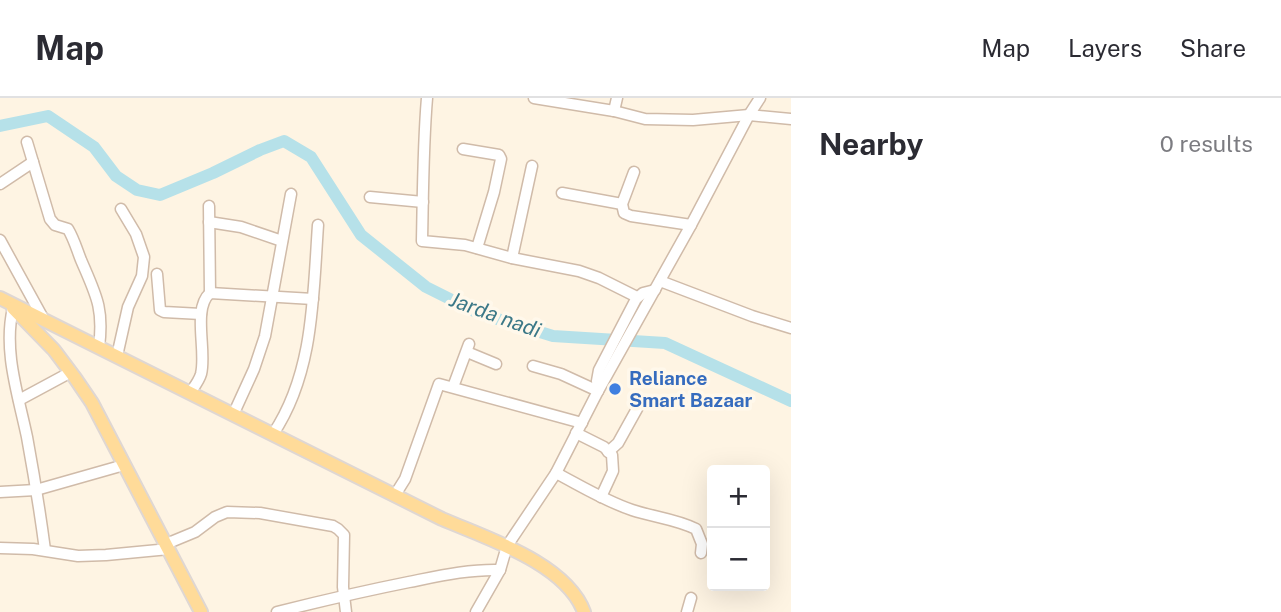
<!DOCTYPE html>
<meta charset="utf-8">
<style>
:root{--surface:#fff;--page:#f7f7f7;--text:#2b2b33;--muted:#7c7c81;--line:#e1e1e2}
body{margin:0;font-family:"Public Sans",sans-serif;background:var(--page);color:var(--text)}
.controls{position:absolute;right:21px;bottom:21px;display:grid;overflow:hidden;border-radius:7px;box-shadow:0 7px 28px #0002}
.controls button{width:63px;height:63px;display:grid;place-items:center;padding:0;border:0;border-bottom:2px solid var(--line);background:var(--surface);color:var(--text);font:35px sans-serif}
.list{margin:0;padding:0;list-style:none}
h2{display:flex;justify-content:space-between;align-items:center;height:91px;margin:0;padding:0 28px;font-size:30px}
h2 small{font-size:23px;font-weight:400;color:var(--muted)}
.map{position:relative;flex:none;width:791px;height:514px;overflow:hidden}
header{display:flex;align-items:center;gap:42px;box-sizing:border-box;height:98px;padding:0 35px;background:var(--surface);border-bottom:2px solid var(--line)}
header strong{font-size:33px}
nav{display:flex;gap:38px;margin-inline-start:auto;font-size:24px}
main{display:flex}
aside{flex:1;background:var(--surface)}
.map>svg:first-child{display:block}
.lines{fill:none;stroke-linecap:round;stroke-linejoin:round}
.river{stroke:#b6e1e9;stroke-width:12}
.minor-casing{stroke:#d0bba9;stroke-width:13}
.major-casing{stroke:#dfd7d3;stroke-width:16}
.minor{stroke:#fff;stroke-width:10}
.major{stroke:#ffdb99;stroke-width:12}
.shop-dot{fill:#3f7fe0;stroke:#fff8eb;stroke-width:2.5}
.labels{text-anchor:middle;stroke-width:7;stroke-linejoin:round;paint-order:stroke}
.shop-label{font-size:19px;font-weight:bold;fill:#366cbe;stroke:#fff8eb;text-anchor:start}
.water-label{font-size:21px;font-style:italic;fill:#3b7887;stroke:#fff8eb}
</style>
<header>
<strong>Map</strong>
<nav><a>Map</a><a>Layers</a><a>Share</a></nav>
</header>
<main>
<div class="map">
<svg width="791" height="514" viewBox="0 0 791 514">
<rect width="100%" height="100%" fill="#fef4e3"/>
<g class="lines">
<!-- river -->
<polyline class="river" points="0,28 48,18 94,49 116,78 137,92 160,97 213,75 260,52 284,43 311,59 361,137 426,189 478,215 553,238 665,245 791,303"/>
<defs>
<g id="minor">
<path d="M427 0C423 47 423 95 422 143L465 147 512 160 579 173 599 180 637 199"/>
<polyline points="534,0 614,13 645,21 693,22 749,17 791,21"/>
<polyline points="614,13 617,0"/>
<path d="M27 44 50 121 55 127 68 131C74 141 77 152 81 162 96 197 104 210 99 249"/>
<polyline points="463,51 499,57 501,61 494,94 477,150"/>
<polyline points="634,74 622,106 624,115 631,118 691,127"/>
<polyline points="0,86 33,64"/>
<polyline points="562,95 622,106"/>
<polyline points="370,99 423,104"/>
<polyline points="209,108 210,195"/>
<polyline points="209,124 241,129 282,143"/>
<polyline points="0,142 44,222"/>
<polyline points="512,160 532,68"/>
<polyline points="157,176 160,212 164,214 201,216"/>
<polyline points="660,183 752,218 791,230"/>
<path d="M13 210C3 253 18 296 27 339 34 377 40 414 45 452"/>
<polyline points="467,254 496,266"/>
<polyline points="117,258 128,209 142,178 144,159 136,136 121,111"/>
<polyline points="533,268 561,276 598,293"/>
<polyline points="453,289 469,246"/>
<polyline points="598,293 597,283 599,272 636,201 643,195 655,192"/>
<path d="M190 295C194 289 199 283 201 276 207 253 192 211 210 195L313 201"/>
<polyline points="19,302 71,274"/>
<polyline points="233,317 254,271 265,238 291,96"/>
<polyline points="576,335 604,349 612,357 613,373 601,399"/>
<path d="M273 336C314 275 313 198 318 127"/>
<polyline points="608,354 618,345 638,309"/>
<path d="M556 375C581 388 605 403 632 412 653 419 676 421 696 431L702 446 701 455"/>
<polyline points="0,394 36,392 124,367"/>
<polyline points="395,397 405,381 439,286 582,325"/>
<polyline points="166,446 195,434 215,419 227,414 260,415 333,428 338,431 344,437 343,489 346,514"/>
<polyline points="0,450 33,451 78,458 106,457 169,451"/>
<path d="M277 514C321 503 364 493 409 484 439 478 469 471 500 472"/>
<polyline points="476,514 500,472 507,448 556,375 598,293 691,127 749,17 760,0"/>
<polyline points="687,514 691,500"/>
</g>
<g id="major">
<path d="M0 200 442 421C486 440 566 465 584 514"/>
<polyline points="13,210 54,252 75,280 92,305 201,514"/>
</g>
</defs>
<!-- minor casing -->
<use href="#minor" class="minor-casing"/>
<!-- major casing -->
<use href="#major" class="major-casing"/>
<!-- minor -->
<use href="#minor" class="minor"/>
<!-- major -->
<use href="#major" class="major"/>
</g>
<!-- markers -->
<circle class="shop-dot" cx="615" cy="291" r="7"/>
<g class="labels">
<!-- shop labels -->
<g class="shop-label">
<text x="629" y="287">Reliance<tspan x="629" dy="22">Smart Bazaar</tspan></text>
</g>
<!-- water labels -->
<g class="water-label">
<text transform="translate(495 217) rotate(20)" y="7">Jarda nadi</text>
</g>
</g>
</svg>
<div class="controls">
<button>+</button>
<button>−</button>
</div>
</div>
<aside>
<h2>Nearby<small>0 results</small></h2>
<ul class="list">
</ul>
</aside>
</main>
